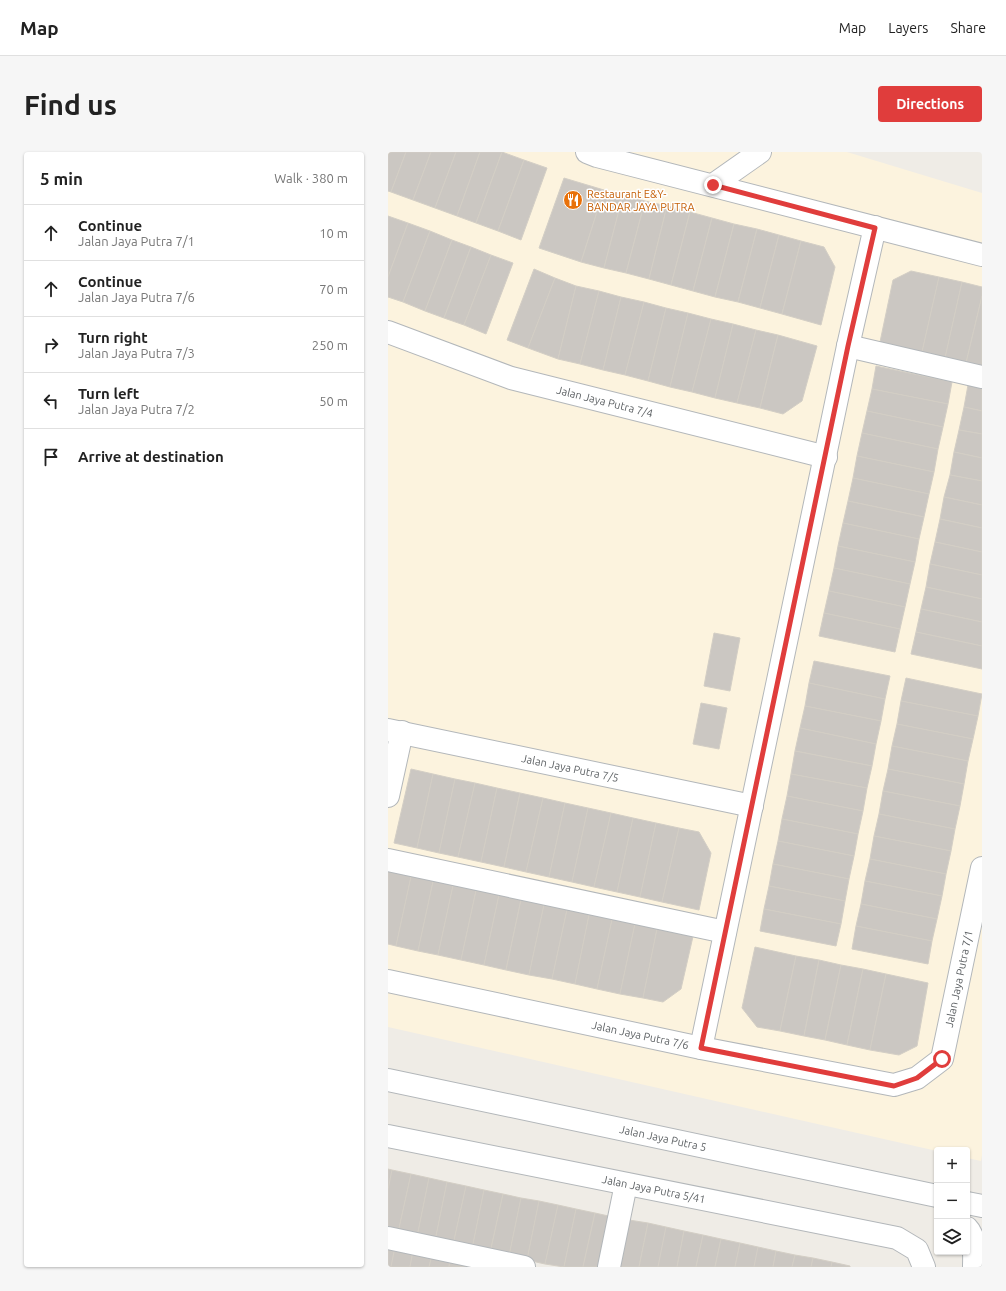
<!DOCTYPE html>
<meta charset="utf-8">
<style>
:root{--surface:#fff;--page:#f6f6f6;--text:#222;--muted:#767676;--line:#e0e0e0;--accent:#e03d3c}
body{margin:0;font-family:Ubuntu,sans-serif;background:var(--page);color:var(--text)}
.controls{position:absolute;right:12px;bottom:12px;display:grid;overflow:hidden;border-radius:4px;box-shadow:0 1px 3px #0004}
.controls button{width:36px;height:36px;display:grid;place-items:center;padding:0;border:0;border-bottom:1px solid var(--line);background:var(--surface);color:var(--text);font:20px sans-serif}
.stop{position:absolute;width:12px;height:12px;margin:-9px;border:3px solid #e03d3c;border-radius:50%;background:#fff}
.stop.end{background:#e03d3c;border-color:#fff;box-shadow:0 1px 4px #0008}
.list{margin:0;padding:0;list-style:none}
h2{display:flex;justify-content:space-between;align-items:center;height:52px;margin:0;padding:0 16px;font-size:17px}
h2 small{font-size:13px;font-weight:400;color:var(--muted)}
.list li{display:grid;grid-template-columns:26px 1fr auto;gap:12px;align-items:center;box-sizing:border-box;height:56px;padding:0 16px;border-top:1px solid var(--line)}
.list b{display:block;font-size:15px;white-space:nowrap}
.list p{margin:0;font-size:13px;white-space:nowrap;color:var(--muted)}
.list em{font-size:13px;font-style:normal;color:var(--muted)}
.icon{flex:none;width:22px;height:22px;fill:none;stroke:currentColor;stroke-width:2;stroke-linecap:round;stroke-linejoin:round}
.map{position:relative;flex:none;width:594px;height:1115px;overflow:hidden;border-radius:4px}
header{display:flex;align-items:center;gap:24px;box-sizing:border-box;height:56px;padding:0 20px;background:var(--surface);border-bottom:1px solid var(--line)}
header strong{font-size:19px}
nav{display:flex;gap:22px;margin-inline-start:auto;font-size:14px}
.intro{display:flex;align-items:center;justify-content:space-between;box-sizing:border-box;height:96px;padding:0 24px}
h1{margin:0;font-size:28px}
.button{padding:10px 18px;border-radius:4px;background:var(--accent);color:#fff;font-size:14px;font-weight:700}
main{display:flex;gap:24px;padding:0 24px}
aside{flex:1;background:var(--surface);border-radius:4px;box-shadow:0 1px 3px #0004}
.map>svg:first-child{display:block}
.commercial{fill:#fcf3de}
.building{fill:#cbc7c2;stroke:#d3cec5}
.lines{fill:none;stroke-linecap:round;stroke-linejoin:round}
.minor-casing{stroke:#b3b7ba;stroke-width:24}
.minor{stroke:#fff;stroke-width:22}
.route{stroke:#e03d3c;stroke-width:5}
.labels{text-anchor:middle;stroke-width:3;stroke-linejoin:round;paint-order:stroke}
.food-label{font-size:11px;fill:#c56008;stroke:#fff;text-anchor:start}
.street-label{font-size:11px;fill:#5e6265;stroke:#fff}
</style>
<header>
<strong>Map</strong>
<nav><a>Map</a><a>Layers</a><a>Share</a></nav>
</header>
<div class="intro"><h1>Find us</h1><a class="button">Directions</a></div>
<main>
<aside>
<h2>5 min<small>Walk · 380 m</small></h2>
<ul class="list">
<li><svg class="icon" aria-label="ahead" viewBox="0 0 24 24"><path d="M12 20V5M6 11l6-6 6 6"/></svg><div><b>Continue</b><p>Jalan Jaya Putra 7/1</p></div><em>10 m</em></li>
<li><svg class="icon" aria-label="ahead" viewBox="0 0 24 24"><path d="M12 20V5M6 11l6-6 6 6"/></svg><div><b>Continue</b><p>Jalan Jaya Putra 7/6</p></div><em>70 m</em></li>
<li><svg class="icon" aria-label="right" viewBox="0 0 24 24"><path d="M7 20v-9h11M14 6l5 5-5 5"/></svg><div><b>Turn right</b><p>Jalan Jaya Putra 7/3</p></div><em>250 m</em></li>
<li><svg class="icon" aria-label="left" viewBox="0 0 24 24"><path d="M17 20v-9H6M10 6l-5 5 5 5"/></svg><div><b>Turn left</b><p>Jalan Jaya Putra 7/2</p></div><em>50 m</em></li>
<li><svg class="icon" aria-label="arrive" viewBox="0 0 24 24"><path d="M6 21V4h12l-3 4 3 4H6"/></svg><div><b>Arrive at destination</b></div></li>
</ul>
</aside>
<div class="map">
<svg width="594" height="1115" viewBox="0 0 594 1115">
<rect width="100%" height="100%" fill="#efece6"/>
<!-- commercial -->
<polygon class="commercial" points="0,0 459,0 594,41 594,1003 593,1009 579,1006 579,998 549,998 549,999 0,875"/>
<!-- building -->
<g class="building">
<polygon points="0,0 18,0 3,40 0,39"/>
<polygon points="18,0 43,0 25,48 3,40"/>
<polygon points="43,0 68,0 47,56 25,48"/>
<polygon points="68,0 92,0 69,64 47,56"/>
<polygon points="92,0 114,0 88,71 69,64"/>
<polygon points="114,0 136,8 110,79 88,71"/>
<polygon points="136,8 159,16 133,88 110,79"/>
<polygon points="176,26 216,38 193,110 151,96"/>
<polygon points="216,38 235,43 216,116 193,110"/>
<polygon points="235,43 257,49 238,121 216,116"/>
<polygon points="257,49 279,54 261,127 238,121"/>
<polygon points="279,54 302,60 283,133 261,127"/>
<polygon points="302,60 324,66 305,139 283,133"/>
<polygon points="0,64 20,71 0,125"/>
<polygon points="324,66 346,72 327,145 305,139"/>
<polygon points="20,71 42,79 15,150 0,145 0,125"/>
<polygon points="346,72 369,77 350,150 327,145"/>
<polygon points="369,77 391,83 372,156 350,150"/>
<polygon points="42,79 64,88 37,159 15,150"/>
<polygon points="391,83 413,89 394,162 372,156"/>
<polygon points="64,88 83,95 56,166 37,159"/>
<polygon points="413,89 436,95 447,115 433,173 394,162"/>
<polygon points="83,95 103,103 76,173 56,166"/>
<polygon points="103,103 125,111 98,182 76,173"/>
<polygon points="146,117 167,126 140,196 119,188"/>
<polygon points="523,119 551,125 534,200 492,190 505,128"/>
<polygon points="551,125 574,130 557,206 534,200"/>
<polygon points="167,126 188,134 170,207 140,196"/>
<polygon points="574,130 594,135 594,144 578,211 557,206"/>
<polygon points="188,134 211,139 192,212 170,207"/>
<polygon points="211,139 233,145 215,218 192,212"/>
<polygon points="594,144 594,214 578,211"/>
<polygon points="233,145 256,150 237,223 215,218"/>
<polygon points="256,150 278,156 260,229 237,223"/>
<polygon points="278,156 300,161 282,235 260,229"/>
<polygon points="300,161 323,167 304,240 282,235"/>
<polygon points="323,167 345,172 327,246 304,240"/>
<polygon points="345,172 368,178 349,251 327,246"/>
<polygon points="368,178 390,183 372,256 349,251"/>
<polygon points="390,183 429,194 414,249 395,262 372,256"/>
<polygon points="488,214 564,230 560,252 484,237"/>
<polygon points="580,233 594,235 594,259 576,255"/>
<polygon points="484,237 560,252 555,275 479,259"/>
<polygon points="576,255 594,259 594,282 571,278"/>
<polygon points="479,259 555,275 550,297 474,281"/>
<polygon points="571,278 594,282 594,306 566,300"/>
<polygon points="474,281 550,297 546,320 469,304"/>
<polygon points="566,300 594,306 594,329 562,323"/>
<polygon points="469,304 546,320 541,342 465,326"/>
<polygon points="562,323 594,329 594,353 556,345"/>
<polygon points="465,326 541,342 536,365 460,349"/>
<polygon points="556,345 594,353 594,376 552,367"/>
<polygon points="460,349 536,365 531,387 455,371"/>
<polygon points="552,367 594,376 594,400 547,390"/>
<polygon points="455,371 531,387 527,410 450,394"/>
<polygon points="547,390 594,400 594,423 542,412"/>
<polygon points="450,394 527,410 522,432 446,416"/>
<polygon points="542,412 594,423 594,447 538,435"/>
<polygon points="446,416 522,432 517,455 441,439"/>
<polygon points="538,435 594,447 594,470 533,457"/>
<polygon points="441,439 517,455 512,477 436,461"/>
<polygon points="533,457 594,470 594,494 528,480"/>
<polygon points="436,461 512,477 507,500 431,484"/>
<polygon points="528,480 594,494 594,517 523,502"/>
<polygon points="326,481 352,486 342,539 316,534"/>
<polygon points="426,509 502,524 497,547 421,531"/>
<polygon points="518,526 594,542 590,564 513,549"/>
<polygon points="421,531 497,547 493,569 417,554"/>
<polygon points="513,549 590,564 585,587 509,572"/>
<polygon points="313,551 339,556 331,597 305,592"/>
<polygon points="417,554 493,569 488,592 412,576"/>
<polygon points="509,572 585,587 580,609 504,594"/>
<polygon points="412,576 488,592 484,614 407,599"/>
<polygon points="504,594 580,609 576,632 500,617"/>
<polygon points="407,599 484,614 479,636 403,622"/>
<polygon points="23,617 45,622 29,696 6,691"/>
<polygon points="500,617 576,632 572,654 495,639"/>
<polygon points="45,622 67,627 51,701 29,696"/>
<polygon points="403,622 479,636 475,659 399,644"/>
<polygon points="67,627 87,631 70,705 51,701"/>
<polygon points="87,631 109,636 93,710 70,705"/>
<polygon points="109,636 132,641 116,715 93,710"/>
<polygon points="495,639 572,654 567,677 491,662"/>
<polygon points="132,641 155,646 138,720 116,715"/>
<polygon points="399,644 475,659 470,682 394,667"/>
<polygon points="155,646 177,651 161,725 138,720"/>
<polygon points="177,651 200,656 184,730 161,725"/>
<polygon points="200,656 223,661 206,735 184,730"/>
<polygon points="223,661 245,666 229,740 206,735"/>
<polygon points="491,662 567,677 563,699 486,684"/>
<polygon points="245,666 268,671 252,745 229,740"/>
<polygon points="394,667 470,682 466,704 390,689"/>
<polygon points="268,671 291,676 274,750 252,745"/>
<polygon points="291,676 311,680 323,701 311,758 274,750"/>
<polygon points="486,684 563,699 558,722 482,707"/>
<polygon points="390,689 466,704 461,727 385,712"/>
<polygon points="482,707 558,722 554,744 477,729"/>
<polygon points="385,712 461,727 457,749 381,734"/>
<polygon points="0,715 24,720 8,794 0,792"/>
<polygon points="24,720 46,725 30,799 8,794"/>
<polygon points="46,725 66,729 50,803 30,799"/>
<polygon points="66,729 89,734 73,808 50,803"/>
<polygon points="477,729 554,744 549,767 473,752"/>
<polygon points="89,734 112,738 96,813 73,808"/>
<polygon points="381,734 457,749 453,772 376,757"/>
<polygon points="112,738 134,743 118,818 96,813"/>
<polygon points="134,743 157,748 141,823 118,818"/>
<polygon points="157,748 180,753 164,827 141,823"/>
<polygon points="473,752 549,767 544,789 468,774"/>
<polygon points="180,753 202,758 187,832 164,827"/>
<polygon points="376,757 453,772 448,794 372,779"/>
<polygon points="202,758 225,763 209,837 187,832"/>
<polygon points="225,763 248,767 232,842 209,837"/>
<polygon points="248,767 270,772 255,846 232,842"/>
<polygon points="270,772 306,780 293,837 275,850 255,846"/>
<polygon points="468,774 544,789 540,812 464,797"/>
<polygon points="367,795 408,804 392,879 369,875 354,856"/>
<polygon points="408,804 431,808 416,884 392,879"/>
<polygon points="431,808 453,813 437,888 416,884"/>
<polygon points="453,813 475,817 459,893 437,888"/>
<polygon points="475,817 498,822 482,898 459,893"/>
<polygon points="498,822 540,831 529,894 511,903 482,898"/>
<polygon points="0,1017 4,1018 0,1038"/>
<polygon points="4,1018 23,1022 10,1081 0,1079 0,1038"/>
<polygon points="23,1022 41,1026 29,1085 10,1081"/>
<polygon points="41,1026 59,1030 47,1089 29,1085"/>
<polygon points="59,1030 78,1034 65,1093 47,1089"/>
<polygon points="78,1034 96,1038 84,1097 65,1093"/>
<polygon points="96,1038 115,1042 102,1101 84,1097"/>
<polygon points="115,1042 133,1046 121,1104 102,1101"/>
<polygon points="133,1046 151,1049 139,1108 121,1104"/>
<polygon points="151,1049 170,1053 157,1112 139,1108"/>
<polygon points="170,1053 188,1057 176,1115 157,1112"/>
<polygon points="188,1057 207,1061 195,1115 176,1115"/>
<polygon points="207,1061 225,1065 214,1115 195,1115"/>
<polygon points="241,1068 260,1071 251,1115 231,1115"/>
<polygon points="260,1071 278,1075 270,1115 251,1115"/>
<polygon points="278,1075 296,1079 289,1115 270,1115"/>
<polygon points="296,1079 315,1083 308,1115 289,1115"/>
<polygon points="315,1083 333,1087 327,1115 308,1115"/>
<polygon points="333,1087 352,1091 347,1115 327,1115"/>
<polygon points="352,1091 370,1095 366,1115 347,1115"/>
<polygon points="0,1094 7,1095 3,1115 0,1115"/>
<polygon points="7,1095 25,1099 22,1115 3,1115"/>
<polygon points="370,1095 388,1099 385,1115 366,1115"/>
<polygon points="25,1099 44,1103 41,1115 22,1115"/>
<polygon points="388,1099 407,1103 404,1115 385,1115"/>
<polygon points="44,1103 62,1107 61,1115 41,1115"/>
<polygon points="407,1103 425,1106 423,1115 404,1115"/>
<polygon points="425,1106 444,1110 443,1115 423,1115"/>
<polygon points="62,1107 81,1111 80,1115 61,1115"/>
<polygon points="444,1110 462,1114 462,1115 443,1115"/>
</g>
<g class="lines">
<defs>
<g id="minor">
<polyline points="199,0 209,4 594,103"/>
<polyline points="325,33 372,0"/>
<path id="s1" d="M0 180 123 226 438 305"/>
<polyline points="460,194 594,225"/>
<path id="s2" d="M0 578 364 654"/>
<polyline points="0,644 14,580"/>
<polyline points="0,708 337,780"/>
<path id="s3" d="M0 829 313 896 506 933 529 926 554 907 594 716"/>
<polyline points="313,896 460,194 487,75"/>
<path id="s4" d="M0 928 549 1044"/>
<path id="s5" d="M0 984 509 1086 529 1098 536 1115"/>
<polyline points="579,1051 594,1054"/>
<path d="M579 1076C588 1085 586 1103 586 1115"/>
<polyline points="0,1086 136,1115"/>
<polyline points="221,1115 238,1032"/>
</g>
</defs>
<!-- minor casing -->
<use href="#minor" class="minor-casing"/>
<!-- minor -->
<use href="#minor" class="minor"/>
</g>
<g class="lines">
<!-- route -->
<polyline class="route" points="325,33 487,76 460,194 313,896 506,934 529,926 554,907"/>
</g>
<!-- icons -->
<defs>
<symbol id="restaurant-disc" viewBox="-11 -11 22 22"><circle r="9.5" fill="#e8710a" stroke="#fff"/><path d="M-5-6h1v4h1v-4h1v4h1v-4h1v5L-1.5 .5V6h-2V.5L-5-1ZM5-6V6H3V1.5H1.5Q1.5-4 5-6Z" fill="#fff"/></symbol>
</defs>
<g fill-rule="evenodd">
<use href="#restaurant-disc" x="174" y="37" width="22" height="22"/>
</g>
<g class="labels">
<!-- food labels -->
<g class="food-label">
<text x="199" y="46">Restaurant E&amp;Y-<tspan x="199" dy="13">BANDAR JAYA PUTRA</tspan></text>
</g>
<!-- street labels -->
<g class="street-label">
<text dy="4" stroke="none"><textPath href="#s1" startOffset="228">Jalan Jaya Putra 7/4</textPath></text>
<text dy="4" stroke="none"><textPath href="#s2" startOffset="186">Jalan Jaya Putra 7/5</textPath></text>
<text dy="4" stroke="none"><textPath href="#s3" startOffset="654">Jalan Jaya Putra 7/1</textPath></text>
<text dy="4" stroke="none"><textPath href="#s3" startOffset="258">Jalan Jaya Putra 7/6</textPath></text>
<text dy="4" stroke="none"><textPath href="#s4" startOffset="281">Jalan Jaya Putra 5</textPath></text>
<text dy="4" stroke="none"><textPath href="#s5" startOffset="271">Jalan Jaya Putra 5/41</textPath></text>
</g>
</g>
</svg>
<div class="controls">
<button>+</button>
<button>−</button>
<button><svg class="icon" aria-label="layers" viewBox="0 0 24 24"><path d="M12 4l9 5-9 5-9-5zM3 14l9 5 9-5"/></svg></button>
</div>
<div class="stop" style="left:554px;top:907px"></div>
<div class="stop end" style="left:325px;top:33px"></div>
</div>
</main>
